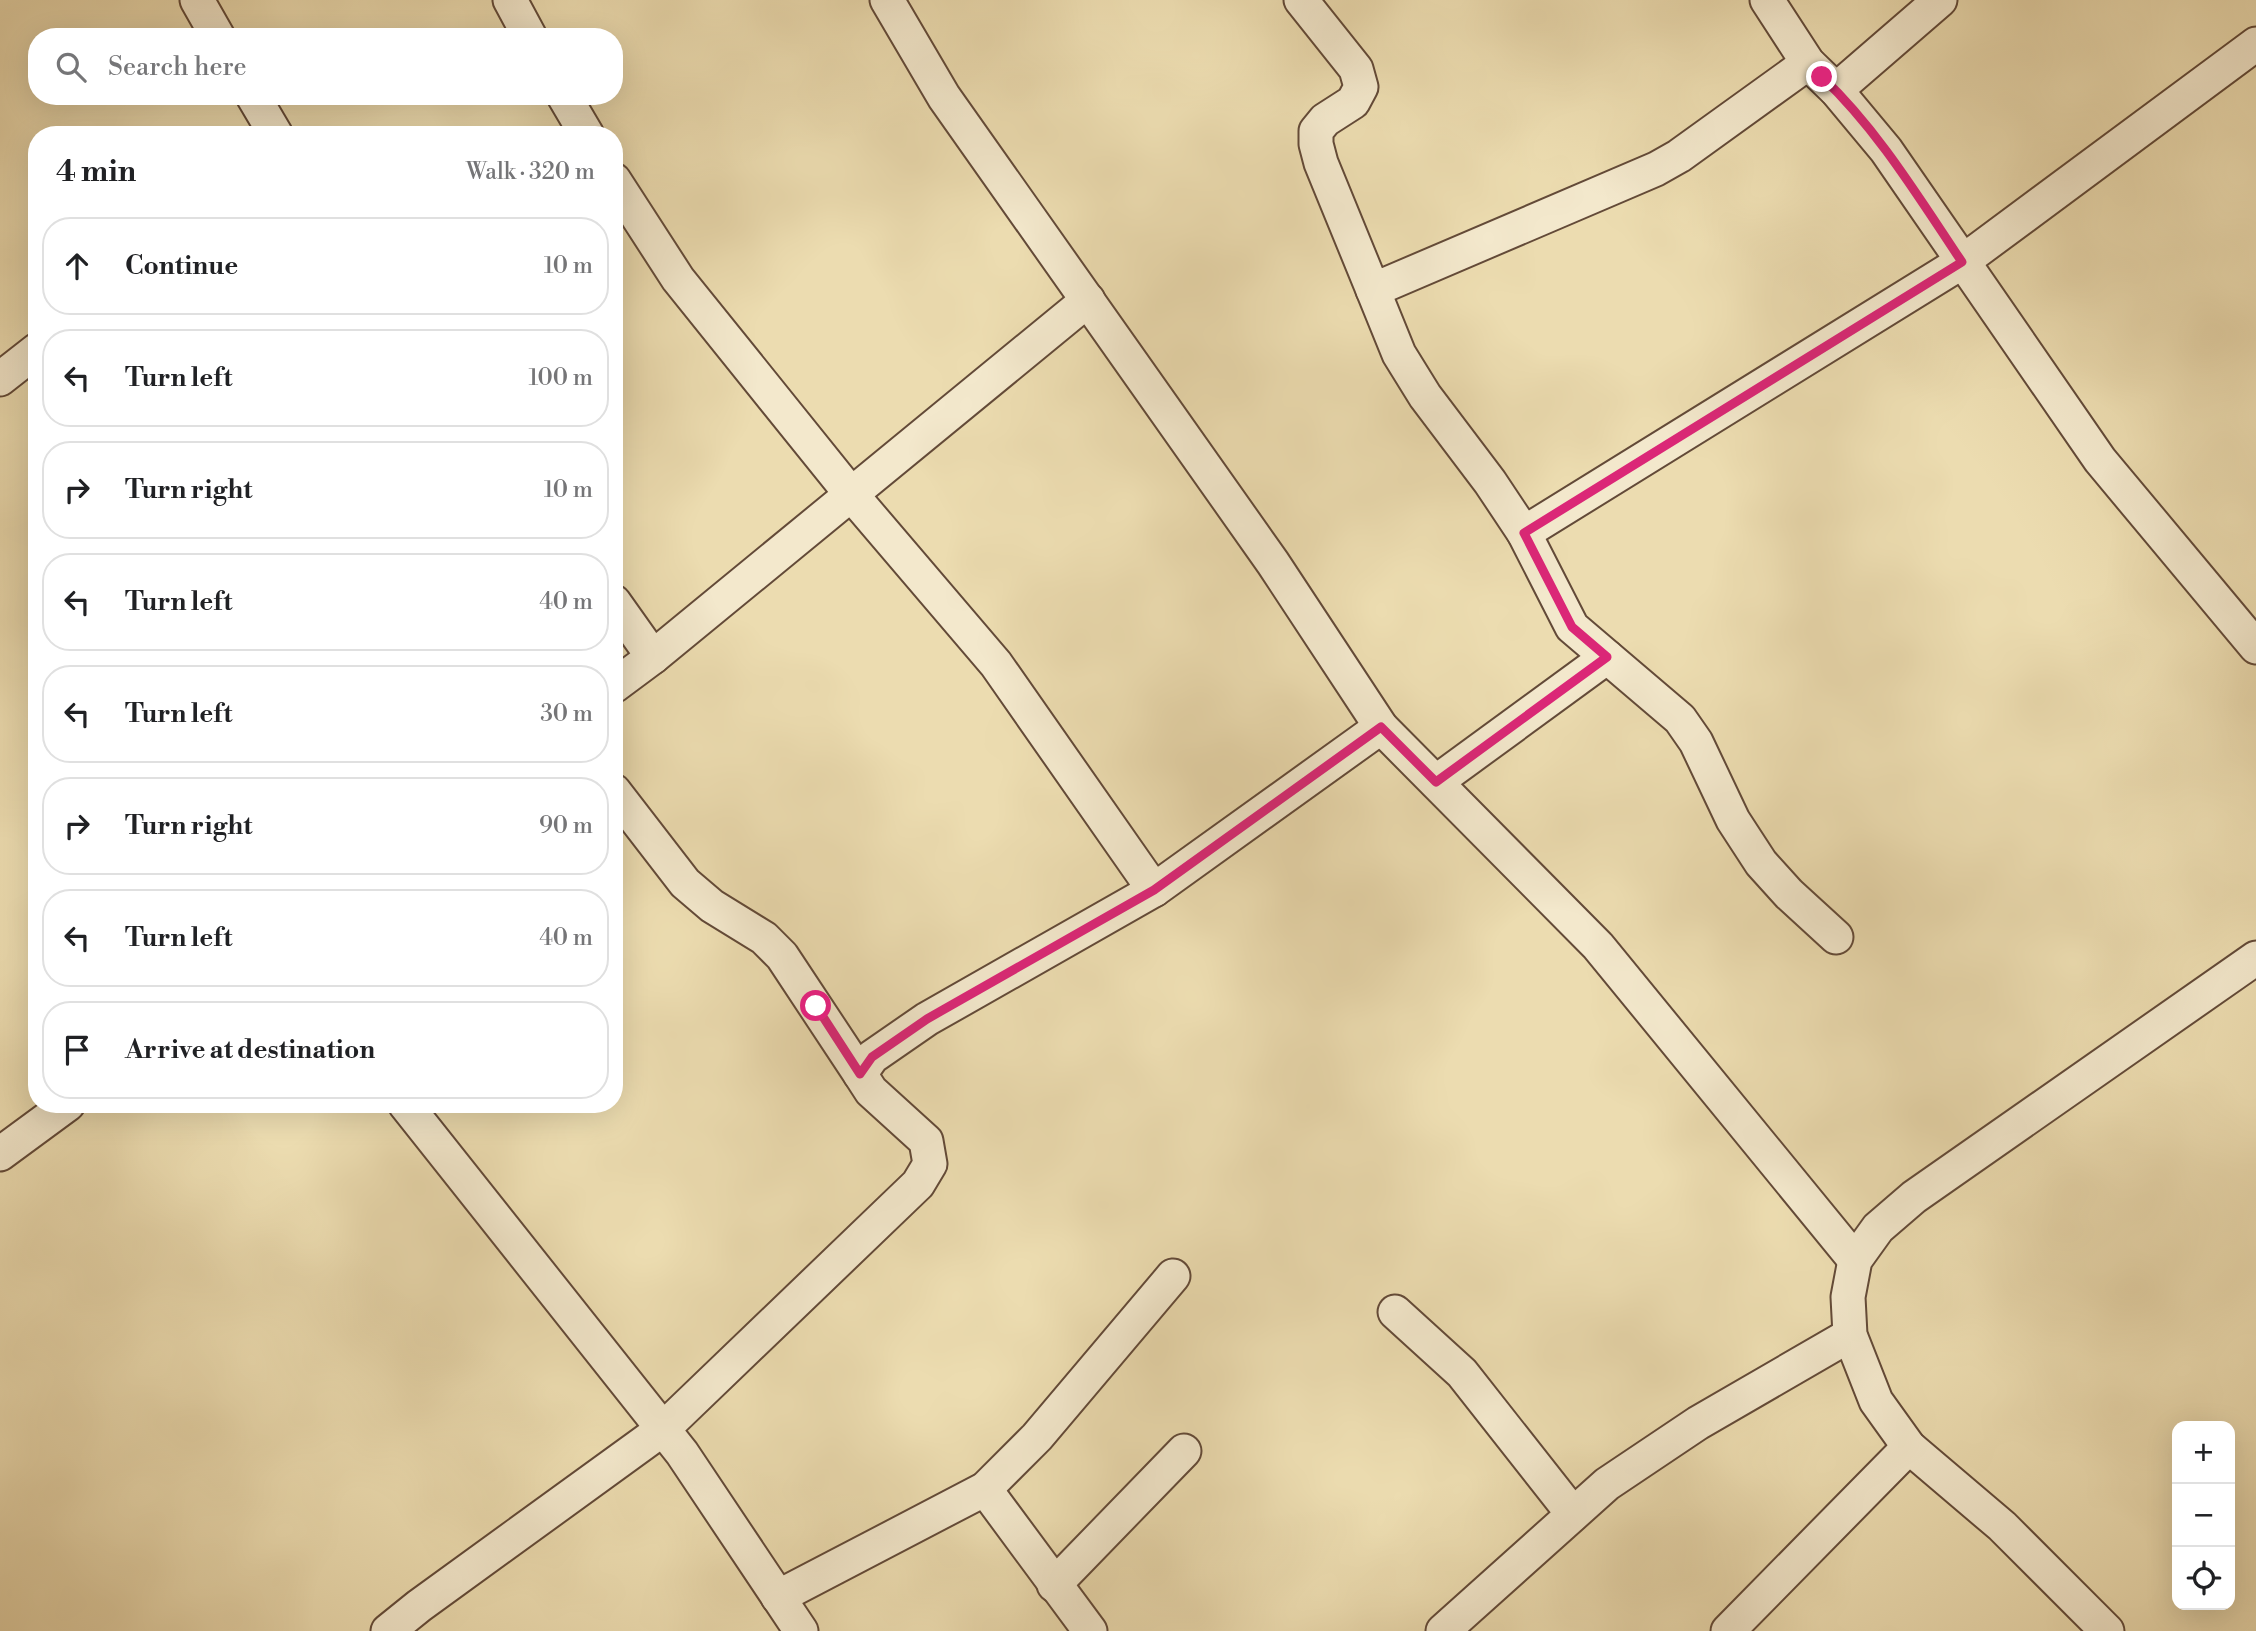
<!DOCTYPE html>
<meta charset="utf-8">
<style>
:root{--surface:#fff;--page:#f6f6f6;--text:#202124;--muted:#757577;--line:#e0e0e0}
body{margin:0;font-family:"Libre Bodoni",serif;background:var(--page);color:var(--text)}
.controls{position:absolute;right:21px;bottom:21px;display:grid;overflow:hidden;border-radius:14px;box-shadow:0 7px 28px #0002}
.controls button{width:63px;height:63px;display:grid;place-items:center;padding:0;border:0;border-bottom:2px solid var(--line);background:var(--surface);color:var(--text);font:35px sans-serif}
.stop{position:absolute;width:21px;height:21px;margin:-16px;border:5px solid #db2777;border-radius:50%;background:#fff}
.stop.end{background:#db2777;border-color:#fff;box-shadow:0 2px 7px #0008}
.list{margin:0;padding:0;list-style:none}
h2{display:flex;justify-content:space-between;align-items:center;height:91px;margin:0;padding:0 28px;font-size:30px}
h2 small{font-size:23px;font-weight:400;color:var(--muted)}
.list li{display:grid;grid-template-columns:46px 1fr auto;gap:21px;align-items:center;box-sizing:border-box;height:98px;margin:0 14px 14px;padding:0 14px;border:2px solid var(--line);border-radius:28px}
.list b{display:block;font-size:26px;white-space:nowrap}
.list em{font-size:23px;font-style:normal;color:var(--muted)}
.icon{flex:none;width:38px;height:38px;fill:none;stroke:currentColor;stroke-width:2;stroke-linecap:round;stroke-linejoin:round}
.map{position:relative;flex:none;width:2256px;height:1631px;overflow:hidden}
.search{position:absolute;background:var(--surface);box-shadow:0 7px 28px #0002;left:28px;top:28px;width:595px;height:77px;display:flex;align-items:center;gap:18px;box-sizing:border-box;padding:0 24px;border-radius:28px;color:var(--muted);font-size:26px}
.panel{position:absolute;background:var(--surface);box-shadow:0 7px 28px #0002;left:28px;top:126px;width:595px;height:987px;border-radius:28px}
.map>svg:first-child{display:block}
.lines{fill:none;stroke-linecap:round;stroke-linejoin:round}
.minor-casing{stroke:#634a38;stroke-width:37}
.minor{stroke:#f3e8cc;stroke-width:33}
.route{stroke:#db2777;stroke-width:9}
</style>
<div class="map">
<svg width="2256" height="1631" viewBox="0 0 2256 1631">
<rect width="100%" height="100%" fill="#ecdcb0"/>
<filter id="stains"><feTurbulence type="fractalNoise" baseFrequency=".00286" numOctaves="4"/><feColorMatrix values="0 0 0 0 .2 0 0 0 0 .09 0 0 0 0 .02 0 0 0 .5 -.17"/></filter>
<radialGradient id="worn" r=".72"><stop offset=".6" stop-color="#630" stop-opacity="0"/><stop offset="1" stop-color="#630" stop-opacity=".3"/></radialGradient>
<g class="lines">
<defs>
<g id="minor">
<polyline points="197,0 218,37"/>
<polyline points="510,0 530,37"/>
<polyline points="887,0 944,97 1273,563 1381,727 1598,946 1855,1260"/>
<polyline points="1301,0 1356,69 1361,87 1353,102 1325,120 1316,131 1316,144 1321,163 1373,290 1656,169 1679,156 1808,63"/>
<polyline points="1767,0 1808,63 1836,90 1886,150 2100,460 2256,647"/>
<polyline points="1836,90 1940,0"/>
<polyline points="253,96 276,135"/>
<polyline points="564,96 587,135"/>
<polyline points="1373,290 1399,354 1425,396 1490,482 1524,533 1572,627 1680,719 1696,742 1733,820 1761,863 1789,894 1836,937"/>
<polyline points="0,379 37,350"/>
<polyline points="1524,533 1962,262 2256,44"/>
<polyline points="614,602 653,657 614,686"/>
<polyline points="653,657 1088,300"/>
<polyline points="1436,782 1607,657"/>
<polyline points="614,791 685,883 712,906 764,938 782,956 860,1074"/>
<polyline points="1154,890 1381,727"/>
<polyline points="405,1104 682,1453 801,1631"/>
<polyline points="0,1154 68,1104"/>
<polyline points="1395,1312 1462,1373 1573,1514"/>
<polyline points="985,1489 1090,1631"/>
<polyline points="1054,1585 1184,1451"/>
<polyline points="778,1597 985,1489 1037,1437 1173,1276"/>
<polyline points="388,1631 419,1606 663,1429 918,1184 930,1164 926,1141 871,1091 860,1074 872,1057 927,1019 1154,890 996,664 851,494 678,279 614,180"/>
<polyline points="1443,1631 1607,1484 1698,1423 1850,1335"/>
<polyline points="1728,1631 1909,1447"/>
<polyline points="2107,1631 2002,1526 1909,1447 1876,1401 1850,1335 1848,1297 1855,1260 1878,1228 1914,1197 2256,958"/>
</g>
</defs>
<!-- minor casing -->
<use href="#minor" class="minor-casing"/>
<!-- minor -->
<use href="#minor" class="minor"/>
</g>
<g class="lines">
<!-- route -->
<path class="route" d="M816 1006 860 1074 872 1057 927 1019 1154 890 1381 727 1436 782 1607 657 1572 627 1524 533 1962 262C1919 198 1878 130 1822 77"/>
</g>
<rect width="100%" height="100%" filter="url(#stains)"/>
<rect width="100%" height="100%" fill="url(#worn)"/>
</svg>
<div class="controls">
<button>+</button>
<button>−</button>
<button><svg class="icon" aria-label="locate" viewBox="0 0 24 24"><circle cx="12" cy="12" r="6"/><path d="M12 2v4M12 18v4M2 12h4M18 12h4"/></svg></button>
</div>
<div class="stop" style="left:816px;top:1006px"></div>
<div class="stop end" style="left:1822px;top:77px"></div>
<div class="search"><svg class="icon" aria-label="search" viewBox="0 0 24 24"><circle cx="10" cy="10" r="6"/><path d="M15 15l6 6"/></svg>Search here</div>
<section class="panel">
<h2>4 min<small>Walk · 320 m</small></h2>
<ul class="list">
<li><svg class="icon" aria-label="ahead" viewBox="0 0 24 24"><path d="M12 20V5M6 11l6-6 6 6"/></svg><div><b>Continue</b></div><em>10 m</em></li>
<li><svg class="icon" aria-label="left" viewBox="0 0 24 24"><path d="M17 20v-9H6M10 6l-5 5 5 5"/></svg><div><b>Turn left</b></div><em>100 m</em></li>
<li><svg class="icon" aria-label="right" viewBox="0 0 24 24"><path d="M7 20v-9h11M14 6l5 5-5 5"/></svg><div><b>Turn right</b></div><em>10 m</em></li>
<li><svg class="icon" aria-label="left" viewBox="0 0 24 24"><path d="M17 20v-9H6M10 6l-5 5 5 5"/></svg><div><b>Turn left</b></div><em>40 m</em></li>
<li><svg class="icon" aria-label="left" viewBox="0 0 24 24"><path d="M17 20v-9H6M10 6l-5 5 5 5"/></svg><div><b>Turn left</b></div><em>30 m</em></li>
<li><svg class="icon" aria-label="right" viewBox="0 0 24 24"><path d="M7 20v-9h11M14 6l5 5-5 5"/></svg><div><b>Turn right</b></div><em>90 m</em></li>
<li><svg class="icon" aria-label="left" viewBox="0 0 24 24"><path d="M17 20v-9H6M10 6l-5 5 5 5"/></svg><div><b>Turn left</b></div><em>40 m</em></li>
<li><svg class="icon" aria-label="arrive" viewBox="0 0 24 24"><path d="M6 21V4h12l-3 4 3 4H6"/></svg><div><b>Arrive at destination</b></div></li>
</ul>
</section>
</div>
